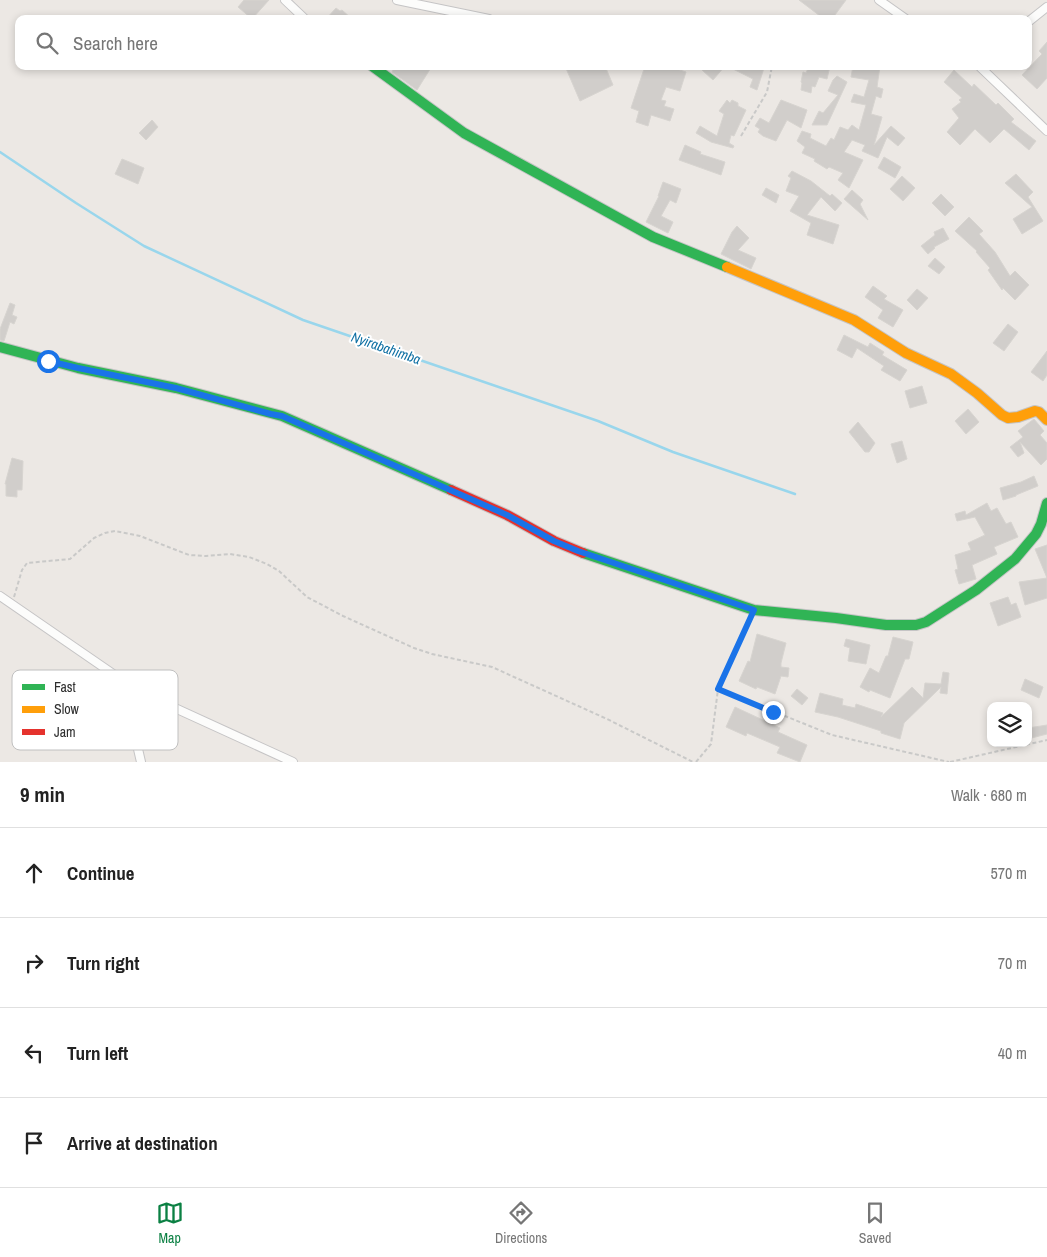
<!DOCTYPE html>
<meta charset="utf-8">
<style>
:root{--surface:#fff;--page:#f2f2f2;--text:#222;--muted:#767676;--line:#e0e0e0;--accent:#0b8043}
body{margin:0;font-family:"Archivo Narrow",sans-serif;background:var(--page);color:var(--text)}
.controls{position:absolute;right:15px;bottom:15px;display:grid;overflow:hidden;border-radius:10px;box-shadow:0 2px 8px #0003}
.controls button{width:45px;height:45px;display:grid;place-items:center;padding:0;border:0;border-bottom:1px solid var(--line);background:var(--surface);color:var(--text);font:25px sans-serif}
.stop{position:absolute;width:15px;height:15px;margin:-11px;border:4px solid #1a73e8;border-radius:50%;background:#fff}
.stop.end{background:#1a73e8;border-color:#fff;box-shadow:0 1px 5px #0008}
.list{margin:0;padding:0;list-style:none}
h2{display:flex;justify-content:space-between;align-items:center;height:65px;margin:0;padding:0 20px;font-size:21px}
h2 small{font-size:16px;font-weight:400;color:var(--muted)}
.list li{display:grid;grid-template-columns:32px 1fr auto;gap:15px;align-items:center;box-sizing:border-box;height:90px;padding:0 20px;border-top:1px solid var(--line)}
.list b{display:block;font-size:19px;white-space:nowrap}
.list em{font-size:16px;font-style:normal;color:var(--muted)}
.icon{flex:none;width:28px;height:28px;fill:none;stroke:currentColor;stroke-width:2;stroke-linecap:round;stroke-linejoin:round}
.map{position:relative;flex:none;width:1047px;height:762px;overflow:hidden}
.search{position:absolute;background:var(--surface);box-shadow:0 2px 8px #0003;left:15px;right:15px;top:15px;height:55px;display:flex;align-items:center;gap:12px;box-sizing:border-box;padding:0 18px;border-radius:10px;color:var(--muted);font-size:19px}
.sheet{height:425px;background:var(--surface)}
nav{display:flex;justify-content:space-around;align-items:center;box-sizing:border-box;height:70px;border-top:1px solid var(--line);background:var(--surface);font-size:14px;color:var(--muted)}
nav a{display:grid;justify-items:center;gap:2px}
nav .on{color:var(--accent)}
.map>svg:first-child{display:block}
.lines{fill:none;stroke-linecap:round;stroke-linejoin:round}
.stream{stroke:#99d6ec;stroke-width:2.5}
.building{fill:#d1cecb;stroke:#d7d4d0}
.street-casing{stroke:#c5c4c5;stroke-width:10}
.fast-casing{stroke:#c5c4c5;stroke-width:12}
.slow-casing{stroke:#c5c4c5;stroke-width:12}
.jam-casing{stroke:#c5c4c5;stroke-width:12}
.path{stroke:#c9c9c8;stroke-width:2;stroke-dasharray:4 2.5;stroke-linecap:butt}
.street{stroke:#fcfcfb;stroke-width:8}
.fast{stroke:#30b455;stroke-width:10}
.slow{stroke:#ff9f0a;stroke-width:10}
.jam{stroke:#e5322d;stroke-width:10}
.route{stroke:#1a73e8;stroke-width:6}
.labels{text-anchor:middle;stroke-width:4;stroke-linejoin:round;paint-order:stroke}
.water-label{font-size:14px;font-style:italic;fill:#0d6fa3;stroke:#fff}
.key{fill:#fff;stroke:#c0c0c0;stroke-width:1}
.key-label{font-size:14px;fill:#2e2e2e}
</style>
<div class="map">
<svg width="1047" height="762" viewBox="0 0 1047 762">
<rect width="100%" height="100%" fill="#ece8e4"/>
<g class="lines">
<!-- stream -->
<polyline class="stream" points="0,152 76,203 144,246 303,320 598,421 673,452 795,494"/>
</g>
<!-- building -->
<g class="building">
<polygon points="244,0 269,0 252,19 238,7"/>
<polygon points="799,0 846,0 832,19 824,19"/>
<polygon points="336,8 340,11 342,10 352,19 326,19"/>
<polygon points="1047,42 1047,78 1037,89 1022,75 1042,54 1039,51"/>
<polygon points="395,66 432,66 417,90 392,72"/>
<polygon points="565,66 605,66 613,85 580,101"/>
<polygon points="645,66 667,66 686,72 680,91 666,87 661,100 666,101 664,106 674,109 670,121 651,115 648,126 636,122 639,111 631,108"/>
<polygon points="705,66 725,66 713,80 702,70"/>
<polygon points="727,66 764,68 757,90 750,87 753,79"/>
<polygon points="809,66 830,66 827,79 819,77 815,87 812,86 811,93 801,90 802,83 801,82 803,72 806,73"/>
<polygon points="853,66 880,66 877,87 883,89 881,98 876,96 871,114 882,117 874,145 891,126 905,138 898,146 887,137 878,158 862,151 865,145 852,140 844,152 863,160 849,188 838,180 843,173 829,167 827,169 814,161 815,159 802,153 805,147 797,141 802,131 811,134 810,138 826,146 831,138 834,140 840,127 848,130 852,125 859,130 866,105 851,102 854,94 864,97 869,80 851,77"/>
<polygon points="954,70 972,87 974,84 996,105 998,103 1014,119 1011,122 1036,141 1029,150 1004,129 990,143 975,129 960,145 947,132 959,118 952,109 961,102 959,100 962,98 944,82"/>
<polygon points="837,76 847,82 827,125 812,125 819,111 823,113 838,95 828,91 833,80"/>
<polygon points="727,100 730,103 732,100 738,103 738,106 746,110 734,136 731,135 729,143 734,146 733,148 711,142 696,133 700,126 717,136 724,114 719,111"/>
<polygon points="781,100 807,110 801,128 787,120 776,141 763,136 758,132 760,129 755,126 760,118 769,123"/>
<polygon points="152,120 158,127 146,140 139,133"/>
<polygon points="685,145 701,152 700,154 725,162 721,175 679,160"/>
<polygon points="884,157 901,167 895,178 878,168"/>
<polygon points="122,159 144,168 138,184 115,174"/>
<polygon points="792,171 811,181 830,196 832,194 842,203 835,211 821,197 807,215 839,225 833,244 807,235 811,223 790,211 799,196 786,191 791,178 788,176"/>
<polygon points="1016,174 1033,192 1028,197 1043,221 1022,234 1013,219 1032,207 1005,183"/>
<polygon points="902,176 915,188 903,201 890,189"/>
<polygon points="663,182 681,189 676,203 670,200 661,216 673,222 668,233 646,222 659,196 658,196"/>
<polygon points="766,188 779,195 776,203 762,195"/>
<polygon points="852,190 863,200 860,204 868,220 844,199"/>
<polygon points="941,194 954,207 945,216 932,203"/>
<polygon points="969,217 983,231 979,234 995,252 1010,276 1015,271 1029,285 1015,300 1003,288 1002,290 988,270 990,268 976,252 977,251 955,231"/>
<polygon points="737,226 749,238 738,250 756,258 751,269 721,254 732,232"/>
<polygon points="943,228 949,239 934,247 935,248 928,254 921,246 935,235 934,232"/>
<polygon points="935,258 945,267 939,274 928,266"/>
<polygon points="873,286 887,296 884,299 903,310 893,327 878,318 883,310 865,297"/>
<polygon points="917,289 928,298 917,310 907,300"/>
<polygon points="10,303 15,305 12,315 17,317 14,324 10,322 4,341 0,340 0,329"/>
<polygon points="1008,324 1018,332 1004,351 993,343"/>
<polygon points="844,335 868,347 870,343 884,352 882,355 907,370 900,381 881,370 884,366 857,348 852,358 837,350"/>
<polygon points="1047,351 1047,375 1043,381 1031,372"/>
<polygon points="922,386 927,403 910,408 905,391"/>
<polygon points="968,409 979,422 966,434 955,421"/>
<polygon points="1034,419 1044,431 1040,435 1047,443 1047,459 1041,465 1020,442 1024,453 1018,457 1010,447 1023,437 1018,431"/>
<polygon points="858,422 875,443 869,452 865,452 849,432"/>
<polygon points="902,441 907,459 897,463 891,444"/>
<polygon points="12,458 23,461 22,490 17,490 17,497 6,496 6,484 5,484"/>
<polygon points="1034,476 1038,486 1016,495 1016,496 1003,500 1000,488 1021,482"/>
<polygon points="987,503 991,511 997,508 1006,524 1011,522 1018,537 994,547 997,554 972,565 976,579 959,584 955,570 958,569 955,555 971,550 968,543 985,535 975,517 957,521 955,514 965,511 966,515"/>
<polygon points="1047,545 1047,578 1035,549"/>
<polygon points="1047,578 1047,598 1025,605 1019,582"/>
<polygon points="1008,597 1011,605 1016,603 1021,617 998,626 990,603"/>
<polygon points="757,634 786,643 781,663 781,667 789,668 788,677 781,676 775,694 757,687 756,689 739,681 748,661 750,662"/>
<polygon points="893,637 913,642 909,659 905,659 890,698 870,690 869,692 860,687 870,668 879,673 886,656 888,656"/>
<polygon points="846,639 870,645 866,664 848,661 850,648 844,646"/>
<polygon points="943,672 949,673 947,694 940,693 941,687 904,723 900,739 881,733 881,731 838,717 815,712 820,693 843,699 842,705 855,708 856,704 883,713 881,717 912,687 923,698 925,683 941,684"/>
<polygon points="1025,679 1043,687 1039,698 1021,690"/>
<polygon points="797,689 808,698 802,705 791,696"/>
<polygon points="735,707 780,728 778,732 807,745 800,762 777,753 780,747 747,733 746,736 726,727"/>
<polygon points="1047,725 1047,734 1028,739 1028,728"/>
</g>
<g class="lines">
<defs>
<g id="street">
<polyline points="285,0 305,19"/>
<polyline points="397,0 489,19"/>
<polyline points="879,0 906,19"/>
<polyline points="1028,22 1047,7"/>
<polyline points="979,66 1047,131"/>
<polyline points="0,596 122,680 164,703 293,762"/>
<polyline points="122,680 141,762"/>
</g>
<g id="fast">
<polyline points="372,66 464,133 653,237 727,267"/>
<polyline points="0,347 78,368 176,388 282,416 451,490"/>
<polyline points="583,553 754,610 836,618 886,625 916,625 926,622 976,590 1015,559 1036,534 1041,524 1047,503"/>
</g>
<polyline id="slow" points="727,267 854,320 906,353 951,374 977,393 1002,415 1008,418 1018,417 1035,411 1039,412 1047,420"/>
<polyline id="jam" points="451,490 507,515 554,541 583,553"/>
</defs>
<!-- street casing -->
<use href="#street" class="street-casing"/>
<!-- fast casing -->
<use href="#fast" class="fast-casing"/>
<!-- slow casing -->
<use href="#slow" class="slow-casing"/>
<!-- jam casing -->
<use href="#jam" class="jam-casing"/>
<!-- path -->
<g class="path">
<polyline points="741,136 767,92 772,66"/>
<polyline points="14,597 22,570 27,563 70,559 94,538 105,533 115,531 140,536 189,555 206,556 230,554 249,557 267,564 279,571 307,597 343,616 414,648 432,654 492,667 607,719 693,762"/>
<polyline points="718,689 832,735 949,762"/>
<polyline points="696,762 711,744 718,689 750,619"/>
<polyline points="950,762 1047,740"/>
</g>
<!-- street -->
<use href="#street" class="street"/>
<!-- fast -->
<use href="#fast" class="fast"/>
<!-- slow -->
<use href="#slow" class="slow"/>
<!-- jam -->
<use href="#jam" class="jam"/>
</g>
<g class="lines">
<!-- route -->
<polyline class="route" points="48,361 78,368 176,388 271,414 282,416 507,515 554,541 578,551 754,610 718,689 773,712"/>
</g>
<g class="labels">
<!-- water labels -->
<g class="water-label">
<text transform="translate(386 348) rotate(19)" y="5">Nyirabahimba</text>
</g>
</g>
<!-- legend -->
<rect x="12" y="670" width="166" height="80" rx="8" class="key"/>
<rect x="22" y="684" width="23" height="6" fill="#30b455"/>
<rect x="22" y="706" width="23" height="7" fill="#ff9f0a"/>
<rect x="22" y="729" width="23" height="6" fill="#e5322d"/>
<g class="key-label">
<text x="54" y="692">Fast</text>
<text x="54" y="714">Slow</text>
<text x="54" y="737">Jam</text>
</g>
</svg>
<div class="controls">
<button><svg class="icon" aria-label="layers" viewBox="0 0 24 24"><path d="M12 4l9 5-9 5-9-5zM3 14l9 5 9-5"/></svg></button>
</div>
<div class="stop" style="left:48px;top:361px"></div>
<div class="stop end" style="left:773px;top:712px"></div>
<div class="search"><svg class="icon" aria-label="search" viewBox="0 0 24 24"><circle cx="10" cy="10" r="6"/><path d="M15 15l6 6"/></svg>Search here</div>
</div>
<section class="sheet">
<h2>9 min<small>Walk · 680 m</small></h2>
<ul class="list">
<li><svg class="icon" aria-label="ahead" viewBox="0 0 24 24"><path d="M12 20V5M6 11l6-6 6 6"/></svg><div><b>Continue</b></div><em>570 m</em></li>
<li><svg class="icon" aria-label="right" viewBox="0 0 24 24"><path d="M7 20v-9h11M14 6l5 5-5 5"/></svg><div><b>Turn right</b></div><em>70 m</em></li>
<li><svg class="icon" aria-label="left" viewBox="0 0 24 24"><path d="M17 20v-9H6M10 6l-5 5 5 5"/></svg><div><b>Turn left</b></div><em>40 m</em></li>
<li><svg class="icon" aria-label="arrive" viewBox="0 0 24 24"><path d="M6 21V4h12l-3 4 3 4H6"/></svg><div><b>Arrive at destination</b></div></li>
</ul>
</section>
<nav>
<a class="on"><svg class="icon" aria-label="map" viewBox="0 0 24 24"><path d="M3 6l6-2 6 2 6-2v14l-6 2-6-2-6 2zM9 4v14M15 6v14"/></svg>Map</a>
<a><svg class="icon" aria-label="directions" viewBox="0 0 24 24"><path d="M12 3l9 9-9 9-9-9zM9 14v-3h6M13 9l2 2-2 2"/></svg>Directions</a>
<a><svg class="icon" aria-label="saved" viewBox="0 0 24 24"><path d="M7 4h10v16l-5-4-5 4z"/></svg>Saved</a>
</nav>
